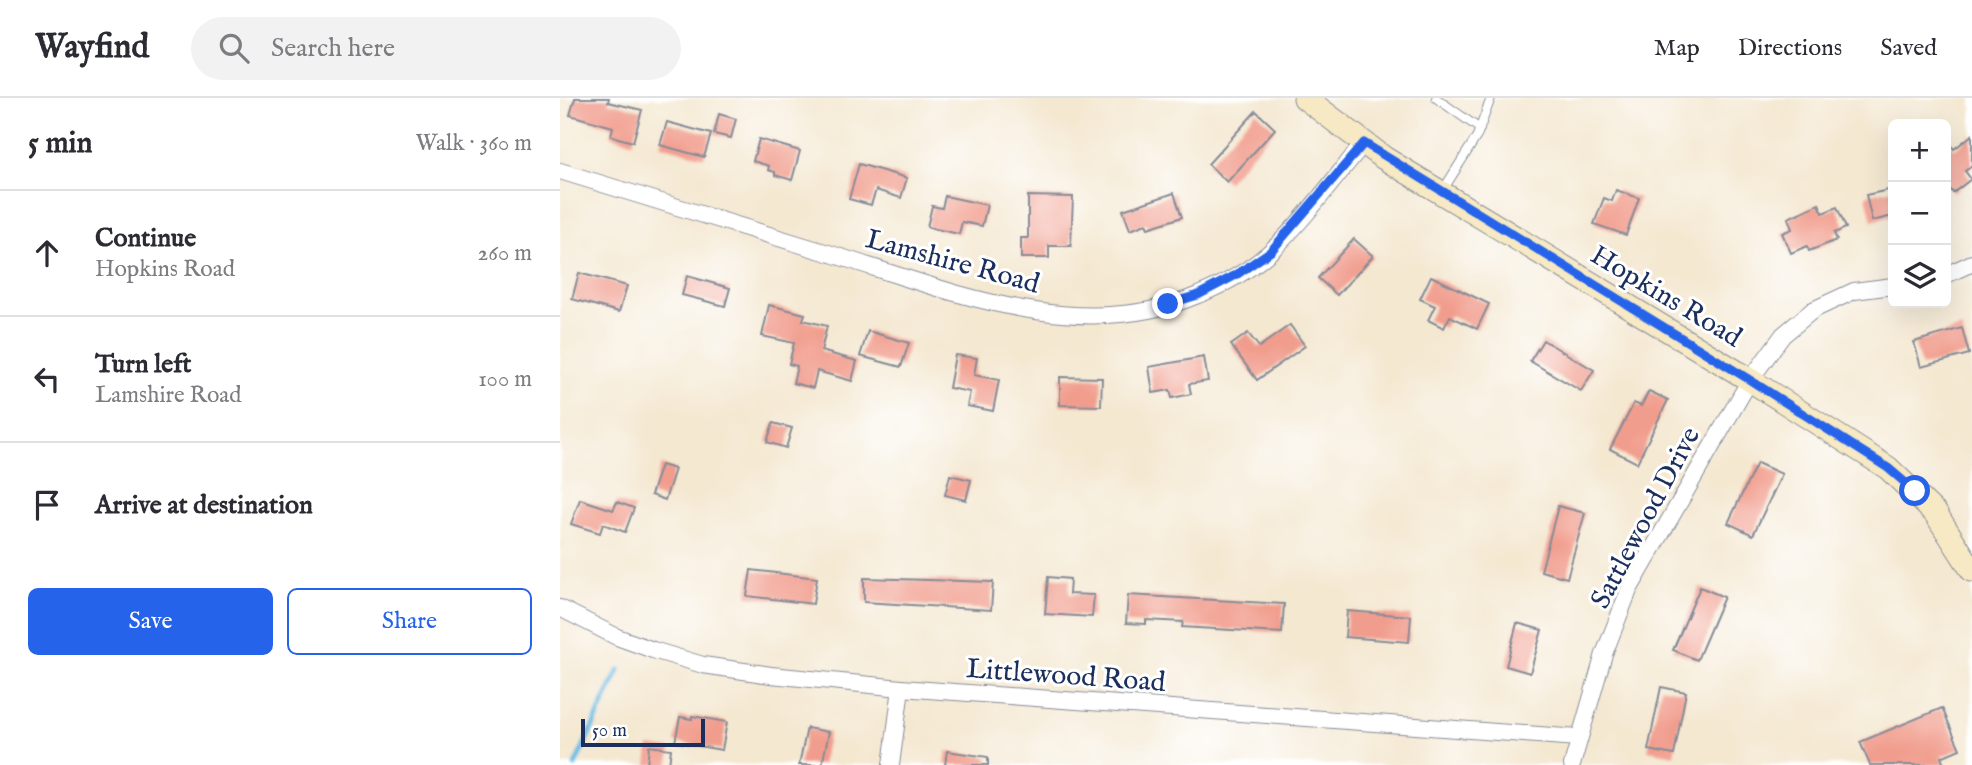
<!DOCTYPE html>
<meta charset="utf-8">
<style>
:root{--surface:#fff;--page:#f2f2f3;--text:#2b2b33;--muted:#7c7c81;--line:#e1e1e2;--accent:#2563eb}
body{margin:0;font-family:"IM FELL English",serif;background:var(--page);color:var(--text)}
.controls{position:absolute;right:21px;top:21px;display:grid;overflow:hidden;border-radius:10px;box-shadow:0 7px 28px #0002}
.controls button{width:63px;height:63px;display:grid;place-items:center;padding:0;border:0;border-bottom:2px solid var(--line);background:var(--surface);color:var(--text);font:35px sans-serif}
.scale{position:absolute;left:21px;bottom:18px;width:124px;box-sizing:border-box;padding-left:7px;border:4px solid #1b2f5e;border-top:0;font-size:19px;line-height:24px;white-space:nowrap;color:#1b2f5e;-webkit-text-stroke:5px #fff;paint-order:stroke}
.stop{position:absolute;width:21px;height:21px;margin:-16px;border:5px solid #2563eb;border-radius:50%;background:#fff}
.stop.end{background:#2563eb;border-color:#fff;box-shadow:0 2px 7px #0008}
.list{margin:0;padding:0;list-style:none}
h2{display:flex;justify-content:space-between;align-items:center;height:91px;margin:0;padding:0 28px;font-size:30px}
h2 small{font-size:23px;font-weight:400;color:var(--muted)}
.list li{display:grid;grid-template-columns:46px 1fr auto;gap:21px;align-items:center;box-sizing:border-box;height:126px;padding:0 28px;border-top:2px solid var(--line)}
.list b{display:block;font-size:26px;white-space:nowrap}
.list p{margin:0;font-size:23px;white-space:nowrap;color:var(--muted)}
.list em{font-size:23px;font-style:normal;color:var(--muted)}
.actions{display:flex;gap:14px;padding:21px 28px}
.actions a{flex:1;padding:16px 0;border:2px solid var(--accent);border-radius:10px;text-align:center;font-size:24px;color:var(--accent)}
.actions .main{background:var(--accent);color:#fff}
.icon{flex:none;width:38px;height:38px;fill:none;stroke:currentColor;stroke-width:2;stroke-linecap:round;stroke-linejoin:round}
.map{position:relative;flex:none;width:1412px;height:667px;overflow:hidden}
header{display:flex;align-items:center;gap:42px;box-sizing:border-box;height:98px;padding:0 35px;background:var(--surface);border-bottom:2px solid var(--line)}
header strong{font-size:33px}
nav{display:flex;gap:38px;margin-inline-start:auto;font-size:24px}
.search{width:490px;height:63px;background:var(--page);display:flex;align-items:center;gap:18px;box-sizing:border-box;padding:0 24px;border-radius:38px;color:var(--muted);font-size:26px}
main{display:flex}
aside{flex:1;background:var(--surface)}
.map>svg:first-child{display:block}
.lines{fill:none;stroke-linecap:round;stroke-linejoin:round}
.stream{stroke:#6bbde6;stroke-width:5}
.building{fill:#f19d8d}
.service-casing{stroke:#888c98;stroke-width:10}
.minor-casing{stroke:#888c98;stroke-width:18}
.secondary-casing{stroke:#888c98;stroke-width:25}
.service{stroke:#fff;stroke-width:8}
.minor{stroke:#fff;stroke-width:16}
.secondary{stroke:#f6e9c3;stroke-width:23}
.route{stroke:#2563eb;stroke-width:9}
.labels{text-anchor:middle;stroke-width:6;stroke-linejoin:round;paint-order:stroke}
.street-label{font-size:28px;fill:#1b2f5e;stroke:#fff}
</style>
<header>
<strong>Wayfind</strong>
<div class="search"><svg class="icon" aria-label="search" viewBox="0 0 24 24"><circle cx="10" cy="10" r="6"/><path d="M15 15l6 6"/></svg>Search here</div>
<nav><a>Map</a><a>Directions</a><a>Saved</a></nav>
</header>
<main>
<aside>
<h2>5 min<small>Walk · 360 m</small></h2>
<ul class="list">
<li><svg class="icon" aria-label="ahead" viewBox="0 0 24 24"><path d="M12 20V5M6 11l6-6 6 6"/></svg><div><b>Continue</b><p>Hopkins Road</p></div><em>260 m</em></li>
<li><svg class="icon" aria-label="left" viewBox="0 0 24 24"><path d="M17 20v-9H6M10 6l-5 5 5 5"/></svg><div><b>Turn left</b><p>Lamshire Road</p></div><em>100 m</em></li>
<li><svg class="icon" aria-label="arrive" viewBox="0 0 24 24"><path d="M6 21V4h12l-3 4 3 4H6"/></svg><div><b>Arrive at destination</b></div></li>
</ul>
<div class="actions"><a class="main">Save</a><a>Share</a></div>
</aside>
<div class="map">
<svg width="1412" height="667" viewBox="0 0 1412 667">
<rect width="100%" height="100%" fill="#fff"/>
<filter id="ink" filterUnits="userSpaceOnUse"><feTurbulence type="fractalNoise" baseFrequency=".0143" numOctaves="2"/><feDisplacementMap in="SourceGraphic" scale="14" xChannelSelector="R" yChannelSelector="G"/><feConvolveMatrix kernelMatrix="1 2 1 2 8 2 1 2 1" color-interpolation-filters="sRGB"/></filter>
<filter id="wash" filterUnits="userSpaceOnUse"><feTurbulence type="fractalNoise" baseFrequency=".00686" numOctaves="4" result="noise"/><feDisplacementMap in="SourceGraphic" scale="28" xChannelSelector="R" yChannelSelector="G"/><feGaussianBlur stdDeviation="1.57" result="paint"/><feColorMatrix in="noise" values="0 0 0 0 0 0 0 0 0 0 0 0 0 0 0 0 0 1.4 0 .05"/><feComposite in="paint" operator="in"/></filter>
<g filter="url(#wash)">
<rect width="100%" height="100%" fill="#f4e8d1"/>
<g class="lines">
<!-- stream -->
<polyline class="stream" points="15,667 59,572"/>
</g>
<g id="blocks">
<!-- building -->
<g class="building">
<polygon points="15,0 49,0 48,4 82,12 73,44 51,38 53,29 10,17"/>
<polygon points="696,13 715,31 667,84 648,66"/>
<polygon points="159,16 176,21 171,40 154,36"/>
<polygon points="107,24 151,36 144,59 100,47"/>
<polygon points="1412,37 1412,68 1405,73 1411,81 1393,95 1386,85 1386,40 1394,51"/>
<polygon points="199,41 240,53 232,82 215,77 215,74 208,72 209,68 193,63"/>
<polygon points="299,66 347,80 341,100 316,92 311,107 289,101"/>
<polygon points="1333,91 1333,118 1312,123 1306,97"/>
<polygon points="1056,92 1079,100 1066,137 1034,126 1044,100 1052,103"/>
<polygon points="614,95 622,119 588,130 586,126 570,132 563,112"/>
<polygon points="385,98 427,107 422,128 402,124 399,136 367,129 372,108 382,110"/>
<polygon points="468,98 513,99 511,148 489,148 489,160 461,160 461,140 468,140"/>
<polygon points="1259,106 1263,115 1277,109 1286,130 1274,135 1277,142 1249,153 1247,148 1231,155 1222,135 1232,131 1228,120"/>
<polygon points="794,141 813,158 777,197 758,180"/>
<polygon points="19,175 67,188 59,214 12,201"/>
<polygon points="127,178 170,190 165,208 122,197"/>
<polygon points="871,178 929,206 917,231 890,218 884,230 868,222 875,208 860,201"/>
<polygon points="209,207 245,216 243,222 267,228 261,253 297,263 292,283 257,273 253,290 233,285 237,268 229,266 234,245 202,238"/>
<polygon points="730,227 745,248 697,282 671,247 688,235 699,249"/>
<polygon points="1402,230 1409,256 1361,269 1354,244"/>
<polygon points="308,233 349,245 341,269 300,258"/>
<polygon points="983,242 1034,272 1021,293 970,263"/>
<polygon points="395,257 417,260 414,277 439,282 433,313 407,308 410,294 389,290"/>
<polygon points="644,259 648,283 629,286 631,296 612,300 610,292 593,295 589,269"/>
<polygon points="500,279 542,280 541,308 500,307"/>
<polygon points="1089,293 1108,302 1077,365 1050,351 1074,305 1081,308"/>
<polygon points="213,325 232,330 226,350 207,344"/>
<polygon points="1197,365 1222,376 1193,437 1168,425"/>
<polygon points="101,367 115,371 105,402 91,397"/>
<polygon points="390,377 411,382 406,402 385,397"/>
<polygon points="20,401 53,412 57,404 74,410 65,434 43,426 40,435 11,426"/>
<polygon points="998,408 1025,415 1007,480 981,473"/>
<polygon points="191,472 257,480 253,506 187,498"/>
<polygon points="488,479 510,481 509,496 534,497 532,519 485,516"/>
<polygon points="304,480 433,484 431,512 304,504"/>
<polygon points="1140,489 1164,499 1137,562 1113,552"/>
<polygon points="568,497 724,506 722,535 622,529 623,524 586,522 586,526 566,525"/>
<polygon points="787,513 851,518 849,544 785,539"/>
<polygon points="957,525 982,532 970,575 946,568"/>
<polygon points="1101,589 1126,594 1114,657 1088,652"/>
<polygon points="1382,610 1400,651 1381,659 1384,667 1310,667 1300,644"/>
<polygon points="132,618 167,624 162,652 115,644 120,619 132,621"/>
<polygon points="247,630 269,634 262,667 239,667"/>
<polygon points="89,648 111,651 109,667 87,667"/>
<polygon points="387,653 428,659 428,667 385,667"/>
</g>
</g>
</g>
<g filter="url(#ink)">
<use href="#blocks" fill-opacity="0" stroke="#888c98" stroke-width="2"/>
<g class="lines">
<defs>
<g id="service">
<polyline points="876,0 920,31"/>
<polyline points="883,92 917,38 931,0"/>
</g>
<g id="minor">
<path d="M0 73C86 99 172 126 258 152 379 188 514 250 638 197 663 187 691 171 711 153 742 125 776 78 804 45"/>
<polyline points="1386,177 1412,165"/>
<polyline points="0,510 57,539 93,552 143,567 211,577 341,590 1019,640"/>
<polyline points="331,667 341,590"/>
<polyline points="1012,667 1044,556 1069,492 1190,282 1223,237 1253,212 1294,193 1333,188"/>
</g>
<polyline id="secondary" points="745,0 824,60 1190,282 1328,370 1376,416 1412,472"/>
</defs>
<!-- service casing -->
<use href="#service" class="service-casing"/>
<!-- minor casing -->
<use href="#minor" class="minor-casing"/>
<!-- secondary casing -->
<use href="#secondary" class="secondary-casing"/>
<!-- service -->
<use href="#service" class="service"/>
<!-- minor -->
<use href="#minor" class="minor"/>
<!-- secondary -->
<use href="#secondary" class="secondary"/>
</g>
</g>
<g class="lines" filter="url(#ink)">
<!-- route -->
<polyline class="route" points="608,206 638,197 676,177 711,153 804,45 1190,282 1328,370 1355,393"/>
</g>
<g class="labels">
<!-- street labels -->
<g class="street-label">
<text transform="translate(393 162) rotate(15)" y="10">Lamshire Road</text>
<text transform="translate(1107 197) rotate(31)" y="10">Hopkins Road</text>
<text transform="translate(1084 419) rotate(-62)" y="10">Sattlewood Drive</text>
<text transform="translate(506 576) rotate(4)" y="10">Littlewood Road</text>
</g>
</g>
</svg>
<div class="controls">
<button>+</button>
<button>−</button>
<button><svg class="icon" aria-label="layers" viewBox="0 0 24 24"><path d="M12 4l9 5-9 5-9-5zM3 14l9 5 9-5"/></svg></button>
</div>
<div class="scale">50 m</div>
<div class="stop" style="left:1355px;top:393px"></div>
<div class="stop end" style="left:608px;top:206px"></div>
</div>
</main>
